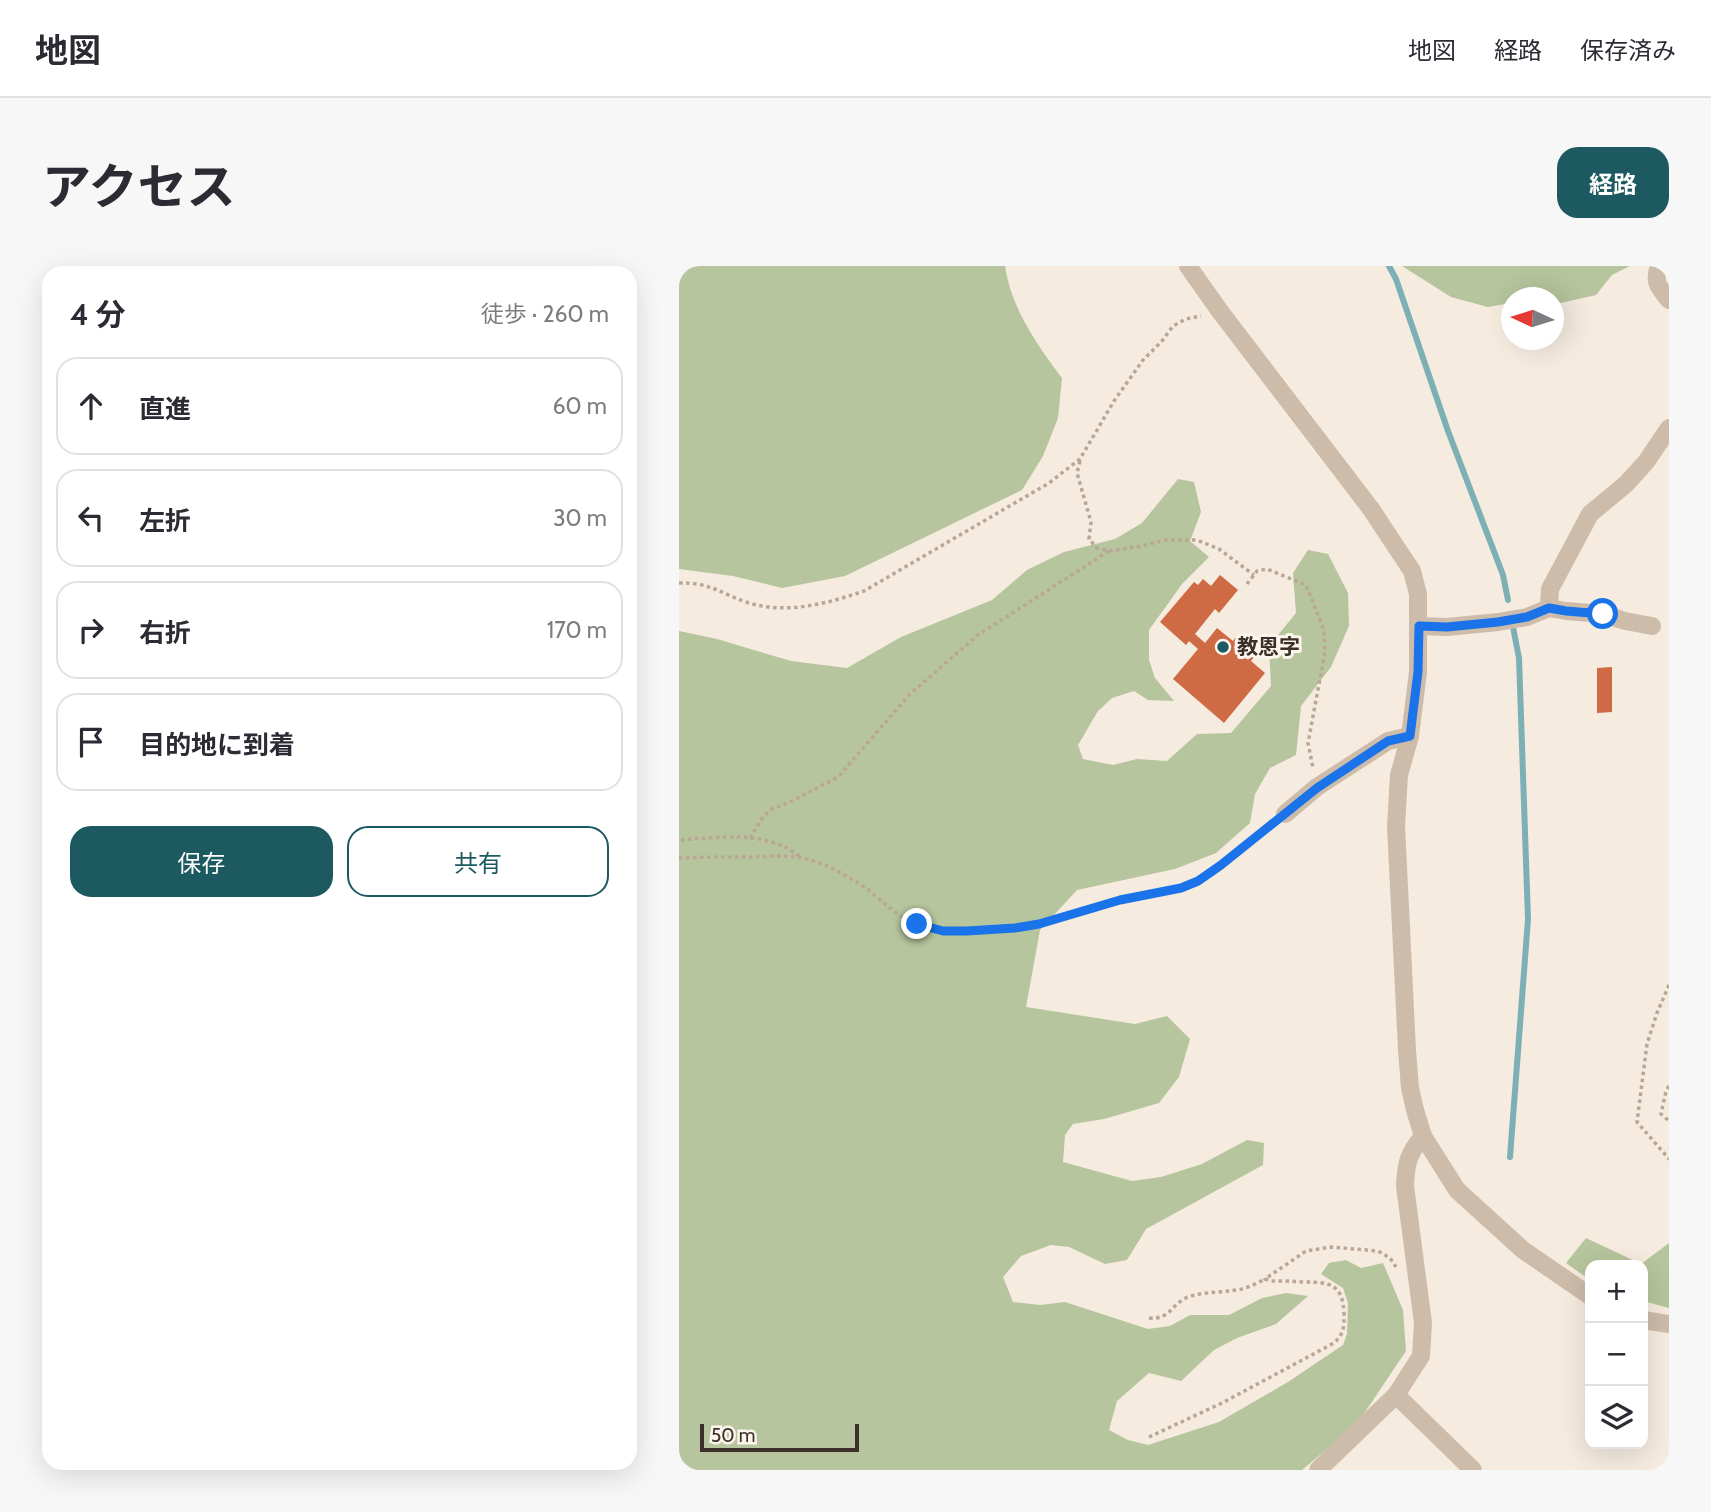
<!DOCTYPE html>
<html lang="ja">
<meta charset="utf-8">
<style>
:root{--surface:#fff;--page:#f7f7f7;--text:#2b2b33;--muted:#7c7c81;--line:#e1e1e2;--accent:#1c5960}
body{margin:0;font-family:Cabin,"Noto Sans JP",sans-serif;background:var(--page);color:var(--text)}
.controls{position:absolute;right:21px;bottom:21px;display:grid;overflow:hidden;border-radius:14px;box-shadow:0 7px 28px #0002}
.controls button{width:63px;height:63px;display:grid;place-items:center;padding:0;border:0;border-bottom:2px solid var(--line);background:var(--surface);color:var(--text);font:35px sans-serif}
.compass{position:absolute;left:822px;top:21px;width:63px;height:63px;border-radius:50%;background:var(--surface);box-shadow:0 7px 28px #0002;rotate:274deg}
.scale{position:absolute;left:21px;bottom:18px;width:159px;box-sizing:border-box;padding-left:7px;border:4px solid #3b302a;border-top:0;font-size:19px;line-height:24px;white-space:nowrap;color:#3b302a;-webkit-text-stroke:5px #fbf5ec;paint-order:stroke}
.stop{position:absolute;width:21px;height:21px;margin:-16px;border:5px solid #1a73e8;border-radius:50%;background:#fff}
.stop.end{background:#1a73e8;border-color:#fff;box-shadow:0 2px 7px #0008}
.list{margin:0;padding:0;list-style:none}
h2{display:flex;justify-content:space-between;align-items:center;height:91px;margin:0;padding:0 28px;font-size:30px}
h2 small{font-size:23px;font-weight:400;color:var(--muted)}
.list li{display:grid;grid-template-columns:46px 1fr auto;gap:21px;align-items:center;box-sizing:border-box;height:98px;margin:0 14px 14px;padding:0 14px;border:2px solid var(--line);border-radius:21px}
.list b{display:block;font-size:26px;white-space:nowrap}
.list em{font-size:23px;font-style:normal;color:var(--muted)}
.actions{display:flex;gap:14px;padding:21px 28px}
.actions a{flex:1;padding:16px 0;border:2px solid var(--accent);border-radius:21px;text-align:center;font-size:24px;color:var(--accent)}
.actions .main{background:var(--accent);color:#fff}
.icon{flex:none;width:38px;height:38px;fill:none;stroke:currentColor;stroke-width:2;stroke-linecap:round;stroke-linejoin:round}
.map{position:relative;flex:none;width:990px;height:1204px;overflow:hidden;border-radius:21px}
header{display:flex;align-items:center;gap:42px;box-sizing:border-box;height:98px;padding:0 35px;background:var(--surface);border-bottom:2px solid var(--line)}
header strong{font-size:33px}
nav{display:flex;gap:38px;margin-inline-start:auto;font-size:24px}
.intro{display:flex;align-items:center;justify-content:space-between;box-sizing:border-box;height:168px;padding:0 42px}
h1{margin:0;font-size:49px}
.button{padding:18px 32px;border-radius:21px;background:var(--accent);color:#fff;font-size:24px;font-weight:700}
main{display:flex;gap:42px;padding:0 42px}
aside{flex:1;background:var(--surface);border-radius:21px;box-shadow:0 7px 28px #0002}
.map>svg:first-child{display:block}
.green{fill:#b6c59d}
.lines{fill:none;stroke-linecap:round;stroke-linejoin:round}
.stream{stroke:#7cb0b4;stroke-width:6}
.building{fill:#ce6a44}
.path{stroke:#baa694;stroke-width:3.5;stroke-dasharray:3.5 3.5;stroke-linecap:butt}
.minor{stroke:#cebcaa;stroke-width:18}
.tertiary{stroke:#cebcaa;stroke-width:18}
.route{stroke:#1a73e8;stroke-width:9}
.poi-dot{fill:#1c5960;stroke:#fbf5ec;stroke-width:2.5}
.labels{text-anchor:middle;stroke-width:6;stroke-linejoin:round;paint-order:stroke}
.poi-label{font-size:21px;font-weight:bold;fill:#3b302a;stroke:#fbf5ec;text-anchor:start}
</style>
<header>
<strong>地図</strong>
<nav><a>地図</a><a>経路</a><a>保存済み</a></nav>
</header>
<div class="intro"><h1>アクセス</h1><a class="button">経路</a></div>
<main>
<aside>
<h2>4 分<small>徒歩 · 260 m</small></h2>
<ul class="list">
<li><svg class="icon" aria-label="ahead" viewBox="0 0 24 24"><path d="M12 20V5M6 11l6-6 6 6"/></svg><div><b>直進</b></div><em>60 m</em></li>
<li><svg class="icon" aria-label="left" viewBox="0 0 24 24"><path d="M17 20v-9H6M10 6l-5 5 5 5"/></svg><div><b>左折</b></div><em>30 m</em></li>
<li><svg class="icon" aria-label="right" viewBox="0 0 24 24"><path d="M7 20v-9h11M14 6l5 5-5 5"/></svg><div><b>右折</b></div><em>170 m</em></li>
<li><svg class="icon" aria-label="arrive" viewBox="0 0 24 24"><path d="M6 21V4h12l-3 4 3 4H6"/></svg><div><b>目的地に到着</b></div></li>
</ul>
<div class="actions"><a class="main">保存</a><a>共有</a></div>
</aside>
<div class="map">
<svg width="990" height="1204" viewBox="0 0 990 1204">
<rect width="100%" height="100%" fill="#f5ebdf"/>
<!-- green -->
<g class="green">
<path d="M0 0H326C332 42 358 79 383 112L379 152 364 190 343 224 166 310 103 322 54 310 0 303Z"/>
<polygon points="723,0 951,0 933,9 917,29 877,38 875,37 874,32 832,32 832,37 809,41 772,31"/>
<polygon points="499,213 515,216 522,246 511,275 530,291 503,318 470,364 470,394 476,412 495,435 469,434 455,425 433,432 419,445 399,479 404,493 434,499 458,493 488,495 518,468 552,467 592,420 590,380 617,347 614,307 629,284 649,288 669,327 670,360 652,401 622,440 617,489 591,502 576,528 571,557 537,587 496,603 398,624 361,664 347,741 456,758 488,750 511,773 500,811 480,837 425,853 394,858 386,869 384,896 453,915 482,911 523,898 568,874 585,877 584,899 467,963 448,994 426,998 390,981 372,979 342,990 324,1011 334,1036 361,1039 386,1036 469,1063 491,1060 511,1049 550,1049 583,1032 607,1027 629,1030 597,1058 558,1072 535,1084 502,1115 470,1107 438,1135 430,1164 449,1174 469,1179 540,1156 609,1116 664,1079 668,1068 669,1037 664,1022 642,1008 650,997 667,994 682,1002 704,997 724,1044 727,1085 678,1158 623,1204 0,1204 0,365 38,373 112,395 168,402 222,371 313,334 348,304 385,286 436,273 463,257"/>
<polygon points="907,972 962,998 990,977 990,1042 964,1035 964,999 911,999 911,1014 887,997"/>
</g>
<g class="lines">
<!-- stream -->
<g class="stream">
<polyline points="710,0 717,13 769,165 824,309 829,334"/>
<polyline points="831,891 849,653 840,392 833,356"/>
</g>
</g>
<!-- building -->
<g class="building">
<polygon points="541,309 559,324 540,347 536,343 516,368 526,377 538,362 554,375 558,370 578,387 572,395 586,407 545,457 494,413 519,383 510,375 507,379 481,356 515,316 519,319 524,313 532,320"/>
<polygon points="933,401 933,446 918,447 918,402"/>
</g>
<g class="lines">
<!-- path -->
<g class="path">
<polyline points="401,195 398,207 412,256 410,273 418,282 430,285 463,280 486,274 518,274 540,283 575,309"/>
<path d="M0 317C30 316 41 327 67 336 106 349 147 338 185 325L370 217 401 193 435 135 464 94 483 75 494 60 507 53 522 50"/>
<polyline points="568,318 578,305 588,303 627,319 645,364 646,386 629,477 634,502"/>
<polyline points="71,572 84,551 93,543 109,537 159,511 231,428 299,369 430,285"/>
<path d="M2 574C41 571 89 564 121 591"/>
<path d="M0 592C25 591 50 591 74 591 90 590 107 589 122 592 141 595 159 605 176 615 199 628 215 651 241 659 281 671 338 664 378 654 400 647 422 639 444 634 468 628 494 627 516 616 544 603 569 578 593 558"/>
<polyline points="990,719 978,747 968,778 958,856 990,893"/>
<polyline points="990,820 987,825 982,848 990,855"/>
<path d="M470 1052C493 1054 492 1036 512 1030 529 1025 549 1027 566 1022 573 1020 580 1016 586 1013"/>
<path d="M470 1171 543 1137 655 1077C665 1068 665 1061 665 1048 664 1018 651 1016 625 1016 614 1015 603 1015 592 1015L586 1013 627 985 652 981 699 985 711 992 717 1001"/>
</g>
<!-- minor -->
<g class="minor">
<polyline points="509,0 540,44 692,243"/>
<path d="M980 0C974 17 980 21 990 34"/>
<polyline points="870,342 871,323 911,248 947,218 967,196 990,162"/>
<polyline points="740,360 768,361 819,356 848,351 870,342 887,345 924,348 946,355 973,360"/>
<polyline points="606,548 638,521 709,475 731,470"/>
<polyline points="717,1129 794,1204"/>
<path d="M639 1204 717 1129 742 1090 744 1057 726 920C727 897 729 888 744 870"/>
</g>
<!-- tertiary -->
<g class="tertiary">
<polyline points="692,243 733,305 739,328 739,406 731,470 720,509 717,560 728,784 731,822 736,844 744,870 778,924 844,984 911,1030"/>
<polyline points="964,1054 990,1058"/>
</g>
</g>
<g class="lines">
<!-- route -->
<polyline class="route" points="238,658 264,665 288,665 336,662 360,658 441,634 502,622 519,615 542,599 638,522 709,475 731,470 739,406 740,360 768,361 819,356 848,351 870,342 887,345 924,348"/>
</g>
<!-- markers -->
<circle class="poi-dot" cx="544" cy="381" r="7"/>
<g class="labels">
<!-- poi labels -->
<g class="poi-label">
<text x="558" y="388">教恩字</text>
</g>
</g>
</svg>
<div class="controls">
<button>+</button>
<button>−</button>
<button><svg class="icon" aria-label="layers" viewBox="0 0 24 24"><path d="M12 4l9 5-9 5-9-5zM3 14l9 5 9-5"/></svg></button>
</div>
<svg class="compass" viewBox="-18 -18 36 36"><path d="M0-13l5 13h-10z" fill="#e53935"/><path d="M0 13l5-13h-10z" fill="#7c7c81"/></svg>
<div class="scale">50 m</div>
<div class="stop" style="left:924px;top:348px"></div>
<div class="stop end" style="left:238px;top:658px"></div>
</div>
</main>
